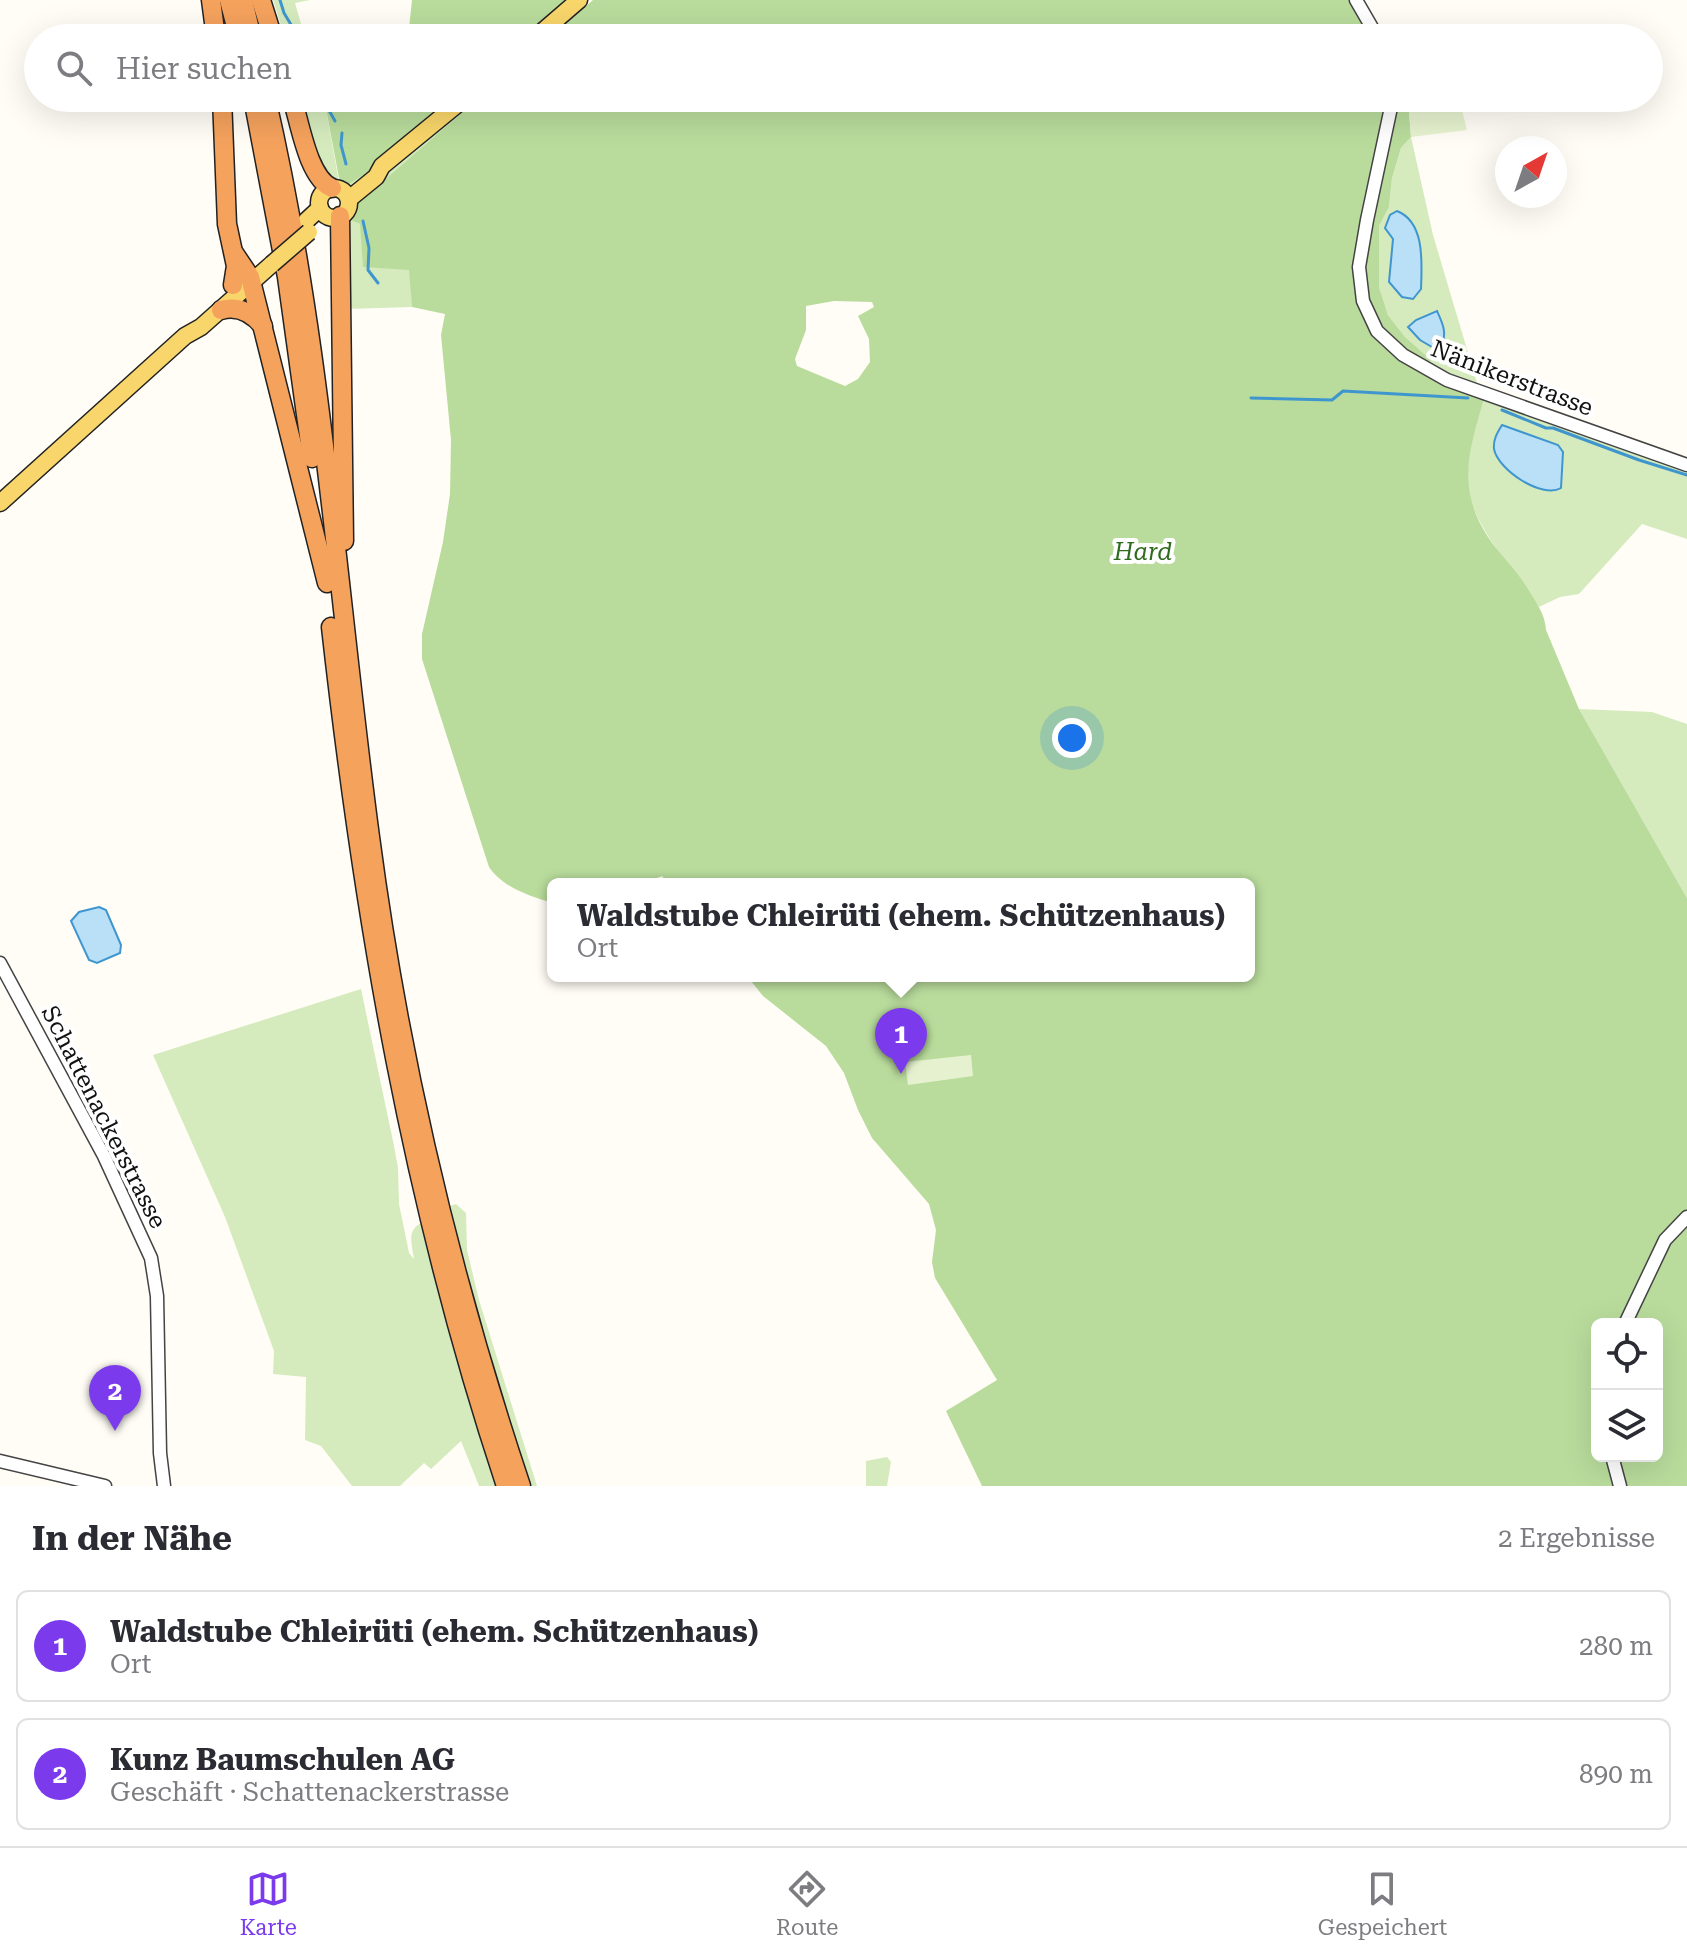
<!DOCTYPE html>
<html lang="de">
<meta charset="utf-8">
<style>
:root{--surface:#fff;--page:#f2f2f3;--text:#2b2b33;--muted:#7c7c81;--line:#e1e1e2;--accent:#7c3aed}
body{margin:0;font-family:"Roboto Serif",serif;background:var(--page);color:var(--text)}
.controls{position:absolute;right:24px;bottom:24px;display:grid;overflow:hidden;border-radius:12px;box-shadow:0 8px 32px #0002}
.controls button{width:72px;height:72px;display:grid;place-items:center;padding:0;border:0;border-bottom:2px solid var(--line);background:var(--surface);color:var(--text);font:40px sans-serif}
.compass{position:absolute;left:1495px;top:136px;width:72px;height:72px;border-radius:50%;background:var(--surface);box-shadow:0 8px 32px #0002;rotate:40deg}
.you{position:absolute;left:1072px;top:738px;width:28px;height:28px;margin:-20px;border:6px solid #fff;border-radius:50%;background:#1a73e8;box-shadow:0 0 0 12px #1a73e833}
.badge{display:grid;place-items:center;width:52px;height:52px;border-radius:50%;background:var(--accent);color:#fff;font-size:26px;font-weight:700}
.pin{position:absolute;translate:-50% -66px;filter:drop-shadow(0 2px 4px #0008)}
.pin::after{content:'';position:absolute;top:42px;width:28px;height:24px;background:inherit;clip-path:polygon(0 0,100% 0,50% 100%)}
.popup{position:absolute;left:547px;top:878px;width:708px;height:104px;box-sizing:border-box;display:grid;place-content:center;border-radius:12px;background:var(--surface);filter:drop-shadow(0 2px 6px #0005);font-size:26px;white-space:nowrap;color:var(--muted)}
.popup b{font-size:30px;color:var(--text)}
.popup::after{content:'';position:absolute;left:50%;top:100%;margin-left:-16px;border:16px solid transparent;border-top-color:var(--surface)}
.list{margin:0;padding:0;list-style:none}
h2{display:flex;justify-content:space-between;align-items:center;height:104px;margin:0;padding:0 32px;font-size:34px}
h2 small{font-size:26px;font-weight:400;color:var(--muted)}
.list li{display:grid;grid-template-columns:52px 1fr auto;gap:24px;align-items:center;box-sizing:border-box;height:112px;margin:0 16px 16px;padding:0 16px;border:2px solid var(--line);border-radius:12px}
.list b{display:block;font-size:30px;white-space:nowrap}
.list p{margin:0;font-size:26px;white-space:nowrap;color:var(--muted)}
.list em{font-size:26px;font-style:normal;color:var(--muted)}
.icon{flex:none;width:44px;height:44px;fill:none;stroke:currentColor;stroke-width:2;stroke-linecap:round;stroke-linejoin:round}
.map{position:relative;flex:none;width:1687px;height:1486px;overflow:hidden}
.search{position:absolute;background:var(--surface);box-shadow:0 8px 32px #0002;left:24px;right:24px;top:24px;height:88px;display:flex;align-items:center;gap:20px;box-sizing:border-box;padding:0 28px;border-radius:44px;color:var(--muted);font-size:30px}
.sheet{height:360px;background:var(--surface)}
nav{display:flex;justify-content:space-around;align-items:center;box-sizing:border-box;height:112px;border-top:2px solid var(--line);background:var(--surface);font-size:22px;color:var(--muted)}
nav a{display:grid;justify-items:center;gap:4px}
nav .on{color:var(--accent)}
.map>svg:first-child{display:block}
.green{fill:#d5ebbd}
.forest{fill:#b9dc9c;fill-rule:evenodd}
.pitch{fill:#e6f2cf}
.water{fill:#b9e0f7;stroke:#3f96cf;stroke-width:2}
.lines{fill:none;stroke-linecap:round;stroke-linejoin:round}
.stream{stroke:#3f96cf;stroke-width:3}
.minor-casing{stroke:#444;stroke-width:15}
.major-casing{stroke:#222;stroke-width:19}
.highway-casing{stroke:#222;stroke-width:21}
.minor{stroke:#fff;stroke-width:12}
.major{stroke:#f9d66b;stroke-width:16}
.highway{stroke:#f5a25d;stroke-width:18}
.major-bridge-casing{stroke:#222;stroke-width:19;stroke-linecap:butt}
.major-bridge{stroke:#f9d66b;stroke-width:16}
.labels{text-anchor:middle;stroke-width:8;stroke-linejoin:round;paint-order:stroke}
.street-label{font-size:24px;fill:#111;stroke:#fff}
.park-label{font-size:24px;font-style:italic;fill:#2f6b1f;stroke:#fff}
</style>
<div class="map">
<svg width="1687" height="1486" viewBox="0 0 1687 1486">
<rect width="100%" height="100%" fill="#fffdf5"/>
<!-- green -->
<g class="green">
<polygon points="273,0 310,0 295,3 305,38 285,38"/>
<path d="M303 98H324L340 188 465 98H479L356 205 350 203C346 189 333 185 326 173 316 156 309 118 303 98Z"/>
<polygon points="1411,137 1433,235 1480,393 1435,375 1429,358 1405,337 1388,315 1379,287 1379,226 1389,207 1392,178 1401,148"/>
<polygon points="348,218 360,224 410,270 412,307 346,309"/>
<path d="M1485 395 1687 465V539L1642 524 1579 594 1560 597 1539 607C1509 559 1457 517 1468 454 1471 434 1479 414 1485 395Z"/>
<polygon points="1579,709 1652,712 1687,724 1687,898"/>
<path d="M361 989 394 1146 398 1168 399 1204 409 1253 414 1259C412 1245 406 1229 422 1223L441 1297 499 1486H479L461 1441 431 1469 424 1463 400 1486H352L321 1446 305 1440 306 1377 273 1374 274 1351 225 1217 153 1055Z"/>
<polygon points="456,1204 466,1213 467,1250 479,1300 537,1486 529,1486 504,1410 448,1210 450,1206"/>
<polygon points="887,1457 891,1462 887,1486 866,1486 866,1461"/>
</g>
<!-- forest -->
<g class="forest">
<polygon points="412,0 579,0 535,38 408,38"/>
<polygon points="593,0 1356,0 1378,38 549,38"/>
<polygon points="324,98 329,98 339,107 351,111 370,108 384,98 465,98 371,170 341,189"/>
<path d="M479 98H1408L1411 137 1401 148 1392 178 1389 207 1379 226V287L1388 315 1405 337 1429 358 1435 375 1485 395C1470 448 1455 486 1488 537 1499 554 1515 568 1526 586 1535 601 1545 613 1546 630L1579 709 1687 898V1486H982L946 1411 997 1380 935 1278 932 1262 936 1230 929 1204 872 1138 858 1110 844 1073 826 1046 763 996 747 976H1249V884H669L662 876 641 884H553V903C531 897 502 887 489 867L422 659V634L443 542 450 494 451 440 441 335 445 314 412 307 409 270 363 267 360 224 348 219 360 201ZM834 301 872 302 874 307 858 316 869 339 870 362 858 379 845 386 797 366 795 359 806 330V306ZM1597 1324H1657V1456H1597Z"/>
</g>
<!-- pitch -->
<g class="pitch">
<polygon points="1408,98 1459,98 1467,130 1411,137"/>
<polygon points="971,1055 973,1076 908,1085 905,1062"/>
</g>
<!-- water -->
<g class="water">
<path d="M1397 211C1425 222 1422 262 1421 289L1413 299 1402 297 1389 282 1393 239 1385 228 1390 215Z"/>
<path d="M1437 311C1442 322 1448 334 1441 345L1432 347 1420 340 1408 327 1416 320Z"/>
<path d="M1502 425 1558 445 1563 452 1561 488C1542 499 1498 470 1494 449 1493 440 1497 433 1502 425Z"/>
<polygon points="99,907 106,910 121,945 120,953 97,963 89,960 71,921 79,912"/>
</g>
<g class="lines">
<!-- stream -->
<g class="stream">
<polyline points="280,0 284,13 299,38"/>
<polyline points="322,98 335,121"/>
<polyline points="342,133 341,145 346,164"/>
<polyline points="363,221 369,248 368,270 378,283"/>
<polyline points="1251,398 1332,400 1343,391 1468,398"/>
<polyline points="1502,410 1546,428 1553,428 1639,460 1687,475"/>
</g>
<defs>
<g id="minor">
<polyline points="1356,0 1378,38"/>
<polyline points="1393,98 1367,220 1359,267 1363,301 1377,331 1403,355 1447,380 1687,465"/>
<polyline points="0,963 104,1156 151,1258 157,1296 160,1453 164,1486"/>
<polyline points="1625,1324 1665,1240 1687,1217"/>
<polyline points="1612,1456 1620,1486"/>
<polyline points="0,1461 105,1486"/>
</g>
<g id="major">
<polyline points="535,38 579,0"/>
<circle cx="334" cy="203" r="15"/>
<polyline points="349,199 376,177 382,166 465,98"/>
<polyline points="306,221 320,208"/>
<polyline points="0,503 185,336 201,327 272,264"/>
</g>
<g id="highway">
<polyline points="211,0 216,38"/>
<polyline points="229,0 239,38"/>
<polyline points="243,0 252,38"/>
<polyline points="261,0 273,38"/>
<polyline points="222,98 227,224 236,266 233,285"/>
<polyline points="253,98 287,277 312,458"/>
<path d="M266 98C322 340 337 591 370 837 399 1058 450 1274 521 1486"/>
<path d="M292 98C300 123 308 178 332 188"/>
<polyline points="340,216 344,541"/>
<polyline points="234,253 250,277 327,583"/>
<path d="M221 310C238 305 252 313 263 326"/>
<path d="M331 627C364 921 412 1204 506 1486"/>
</g>
</defs>
<!-- minor casing -->
<use href="#minor" class="minor-casing"/>
<!-- major casing -->
<use href="#major" class="major-casing"/>
<!-- highway casing -->
<use href="#highway" class="highway-casing"/>
<!-- minor -->
<use href="#minor" class="minor"/>
<!-- major -->
<use href="#major" class="major"/>
<!-- highway -->
<use href="#highway" class="highway"/>
<defs>
<polyline id="major-bridge" points="272,264 309,232"/>
</defs>
<!-- major-bridge casing -->
<use href="#major-bridge" class="major-bridge-casing"/>
<!-- major-bridge -->
<use href="#major-bridge" class="major-bridge"/>
</g>
<g class="labels">
<!-- street labels -->
<g class="street-label">
<text transform="translate(1512 378) rotate(21)" y="8">Nänikerstrasse</text>
<text transform="translate(104 1117) rotate(63)" y="8">Schattenackerstrasse</text>
</g>
<!-- park labels -->
<g class="park-label">
<text x="1143" y="560">Hard</text>
</g>
</g>
</svg>
<div class="controls">
<button><svg class="icon" aria-label="locate" viewBox="0 0 24 24"><circle cx="12" cy="12" r="6"/><path d="M12 2v4M12 18v4M2 12h4M18 12h4"/></svg></button>
<button><svg class="icon" aria-label="layers" viewBox="0 0 24 24"><path d="M12 4l9 5-9 5-9-5zM3 14l9 5 9-5"/></svg></button>
</div>
<svg class="compass" viewBox="-18 -18 36 36"><path d="M0-13l5 13h-10z" fill="#e53935"/><path d="M0 13l5-13h-10z" fill="#7c7c81"/></svg>
<div class="you"></div>
<div class="pin badge" style="left:901px;top:1074px">1</div>
<div class="popup"><b>Waldstube Chleirüti (ehem. Schützenhaus)</b>Ort</div>
<div class="pin badge" style="left:115px;top:1431px">2</div>
<div class="search"><svg class="icon" aria-label="search" viewBox="0 0 24 24"><circle cx="10" cy="10" r="6"/><path d="M15 15l6 6"/></svg>Hier suchen</div>
</div>
<section class="sheet">
<h2>In der Nähe<small>2 Ergebnisse</small></h2>
<ul class="list">
<li><span class="badge">1</span><div><b>Waldstube Chleirüti (ehem. Schützenhaus)</b><p>Ort</p></div><em>280 m</em></li>
<li><span class="badge">2</span><div><b>Kunz Baumschulen AG</b><p>Geschäft · Schattenackerstrasse</p></div><em>890 m</em></li>
</ul>
</section>
<nav>
<a class="on"><svg class="icon" aria-label="map" viewBox="0 0 24 24"><path d="M3 6l6-2 6 2 6-2v14l-6 2-6-2-6 2zM9 4v14M15 6v14"/></svg>Karte</a>
<a><svg class="icon" aria-label="directions" viewBox="0 0 24 24"><path d="M12 3l9 9-9 9-9-9zM9 14v-3h6M13 9l2 2-2 2"/></svg>Route</a>
<a><svg class="icon" aria-label="saved" viewBox="0 0 24 24"><path d="M7 4h10v16l-5-4-5 4z"/></svg>Gespeichert</a>
</nav>
